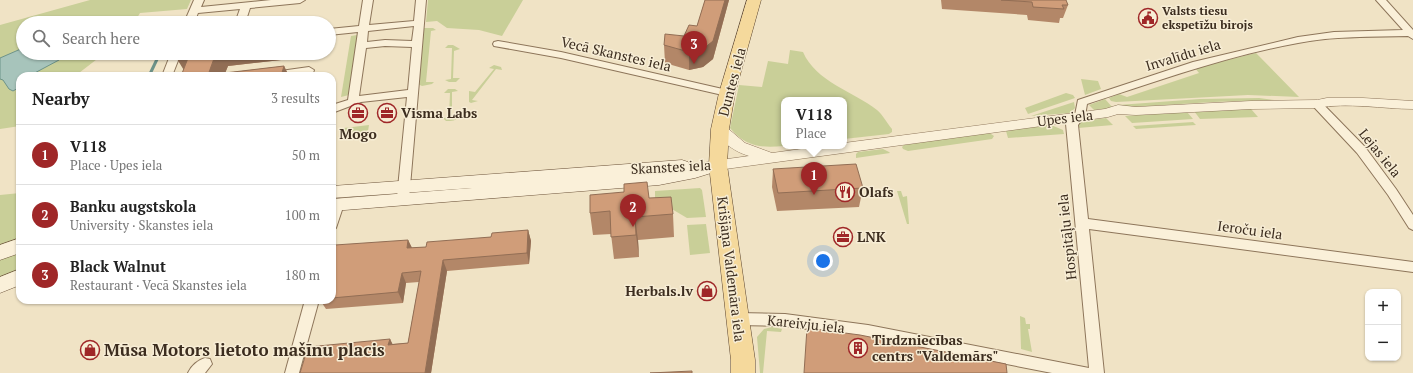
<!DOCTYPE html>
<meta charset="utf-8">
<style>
:root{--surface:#fff;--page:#f6f6f6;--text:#222;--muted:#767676;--line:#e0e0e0;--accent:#9f2728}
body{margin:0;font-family:"PT Serif",serif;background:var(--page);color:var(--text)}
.controls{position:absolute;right:12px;bottom:12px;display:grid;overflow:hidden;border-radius:8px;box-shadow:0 1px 3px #0004}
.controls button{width:36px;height:36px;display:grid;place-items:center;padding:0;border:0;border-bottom:1px solid var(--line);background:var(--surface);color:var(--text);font:20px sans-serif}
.you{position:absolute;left:823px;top:261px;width:14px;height:14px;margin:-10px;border:3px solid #fff;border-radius:50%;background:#1a73e8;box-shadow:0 0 0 6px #1a73e833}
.badge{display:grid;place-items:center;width:26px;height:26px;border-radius:50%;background:var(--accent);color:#fff;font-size:13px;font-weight:700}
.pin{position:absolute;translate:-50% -33px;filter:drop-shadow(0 1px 2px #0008)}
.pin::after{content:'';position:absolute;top:21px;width:14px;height:12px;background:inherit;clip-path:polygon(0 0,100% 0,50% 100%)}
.popup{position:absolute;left:781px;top:97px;width:66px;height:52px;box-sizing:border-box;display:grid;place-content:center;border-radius:8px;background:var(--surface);filter:drop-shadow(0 1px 3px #0005);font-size:13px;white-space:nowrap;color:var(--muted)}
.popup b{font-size:15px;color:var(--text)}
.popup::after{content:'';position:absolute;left:50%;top:100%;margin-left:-8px;border:8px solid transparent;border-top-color:var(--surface)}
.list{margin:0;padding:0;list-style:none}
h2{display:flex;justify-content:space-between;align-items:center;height:52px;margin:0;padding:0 16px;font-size:17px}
h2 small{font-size:13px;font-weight:400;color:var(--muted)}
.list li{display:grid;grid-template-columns:26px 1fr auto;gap:12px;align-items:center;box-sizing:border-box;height:60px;padding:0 16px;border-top:1px solid var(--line)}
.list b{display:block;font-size:15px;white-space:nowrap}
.list p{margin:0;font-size:13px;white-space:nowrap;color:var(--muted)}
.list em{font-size:13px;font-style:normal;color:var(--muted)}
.icon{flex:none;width:22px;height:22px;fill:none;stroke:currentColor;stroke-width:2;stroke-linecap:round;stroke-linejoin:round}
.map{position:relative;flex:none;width:1413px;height:373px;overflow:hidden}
.search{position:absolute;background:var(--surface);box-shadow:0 1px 3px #0004;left:16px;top:16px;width:320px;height:44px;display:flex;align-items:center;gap:10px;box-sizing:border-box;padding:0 14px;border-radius:22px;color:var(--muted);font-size:15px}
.panel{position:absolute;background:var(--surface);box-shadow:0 1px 3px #0004;left:16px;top:72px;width:320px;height:232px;border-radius:12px}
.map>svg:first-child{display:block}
.green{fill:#c9cf98}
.water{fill:#a7c4bb;stroke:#6d9389}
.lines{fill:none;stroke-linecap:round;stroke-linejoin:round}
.stream{stroke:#6d9389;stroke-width:3}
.minor-casing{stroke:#8d755a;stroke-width:2}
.tertiary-casing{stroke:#8d755a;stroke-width:1}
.secondary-casing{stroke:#6f563d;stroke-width:1}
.primary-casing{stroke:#5a432e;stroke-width:1}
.minor{fill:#faf0d9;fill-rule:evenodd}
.tertiary{fill:#faf0d9;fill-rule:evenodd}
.secondary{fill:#faf0d9;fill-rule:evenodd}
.primary{fill:#f5d99c;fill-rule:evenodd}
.wall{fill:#b38768}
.shaded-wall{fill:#926e55}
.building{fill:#d09d79;stroke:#926e55}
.labels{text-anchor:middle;stroke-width:3;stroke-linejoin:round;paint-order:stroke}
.far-poi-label{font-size:12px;font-weight:bold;fill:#3c2d1f;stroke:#f7edd5;text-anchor:start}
.street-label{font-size:14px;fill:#3c2d1f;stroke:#f7edd5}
.poi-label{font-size:14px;font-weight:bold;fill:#3c2d1f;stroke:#f7edd5;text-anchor:start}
.near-poi-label{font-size:17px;font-weight:bold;fill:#3c2d1f;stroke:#f7edd5;text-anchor:start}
</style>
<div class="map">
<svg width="1413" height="373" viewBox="0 0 1413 373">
<rect width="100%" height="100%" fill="#f0e3c5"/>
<!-- green -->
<g class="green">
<polygon points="90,0 191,0 187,9 140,13 134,23 23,23 23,53 105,53 75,76 20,76 20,126 0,129 0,25"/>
<polygon points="428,0 523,0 502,36 479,30 447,28 437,21 426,22"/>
<polygon points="422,28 433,28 436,30 431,31 426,82 434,82 432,84 422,86 418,84"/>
<polygon points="357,35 359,36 349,95 341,97 351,36"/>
<polygon points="448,45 453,45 460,49 454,51 453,78 460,78 456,82 449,82 445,80 451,79 452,48 445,48"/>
<path d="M790 50 803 52C816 82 853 91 877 110 883 115 887 123 892 129V132L889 134 844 139V100H784V146C761 148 746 147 730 128L739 85 762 87 768 61 788 64Z"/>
<polygon points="1256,53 1299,97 1248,95 1116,102 1111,101 1109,98 1119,94 1127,97 1199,73 1195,68"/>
<polygon points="494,65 501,67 502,70 496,69 472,100 478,101 471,103 469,102 469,91 475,92 494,69 489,68"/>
<polygon points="1081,79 1098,81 1101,89 1085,95"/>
<path d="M448 89H455L458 91 452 92V117L459 116C457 121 451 121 446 121L443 118 449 117 450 93H444Z"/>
<polygon points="1066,93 1073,95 1075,98 1028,114 1025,108"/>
<polygon points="1259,98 1274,100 1213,102 1117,108 1118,105 1200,99"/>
<polygon points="1105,99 1113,108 1094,110 1089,105"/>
<polygon points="1074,102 1075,108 1070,113 1031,116"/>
<polygon points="1251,109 1258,117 1200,119 1194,111"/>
<polygon points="1187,112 1193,119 1132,123 1125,116"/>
<polygon points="1106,118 1113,125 1078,128 1078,123 1082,121"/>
<polygon points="1193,122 1196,125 1136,129 1133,126"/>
<polygon points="369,125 368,131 343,135 344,128"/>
<polygon points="1051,125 1063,130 1064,134 1008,138 1006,131 1008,129"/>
<polygon points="988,132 994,136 992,139 908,151 903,149 902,147 904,145"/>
<polygon points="883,149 889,152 890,153 856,158 856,154 858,152"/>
<polygon points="700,188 702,190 706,217 687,218 655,199 655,191"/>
<polygon points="897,191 901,191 903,197 907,196 909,224 907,224"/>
<polygon points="20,193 20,239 0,247 0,195"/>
<polygon points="706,224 710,253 690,255 687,225"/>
<polygon points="20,251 20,272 0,280 0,259"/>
<polygon points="1020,316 1025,318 1026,324 1030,324 1030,329 1028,329 1032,352 1021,349"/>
<polygon points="772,327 782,329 781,332 767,331 763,373 760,373 757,337 764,329"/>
</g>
<!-- water -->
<polygon class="water" points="23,48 23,53 67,53 59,60 29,76 20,76 20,87 13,91 9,89 3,80 0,79 0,58"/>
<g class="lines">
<!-- stream -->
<g class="stream">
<polyline points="174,23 176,19"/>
<polyline points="149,76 160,53"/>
</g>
<defs>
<g id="minor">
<polygon points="194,0 204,0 201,7 271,0 305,0 300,3 250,8 245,23 235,23 240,9 198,13 194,23 184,23"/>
<path d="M363 0H373L369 25 414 21 416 0H426L409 198 407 201 403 202 399 201 397 198 407 97 361 102 332 113V105L348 100 358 32 329 35V29L359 26ZM414 26 412 41 385 40 367 42 368 31ZM385 46 412 47 408 90 359 96 366 48Z"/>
<path d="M1376 0H1386L1413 30V39L1408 36C1371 37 1334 36 1298 43 1226 56 1157 81 1087 104L1085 116 1078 125 1088 219 1413 262V272L1089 229 1104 373H1052L868 337 785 326 737 325 732 323 730 319 732 315 737 313 785 314 868 325 1089 368 1066 124 1075 115 1078 100 1193 62 1298 37 1334 32 1403 30Z"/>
<polygon points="498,41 561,52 727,90 732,93 727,96 561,58 494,46 493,44 494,42"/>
<polygon points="171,53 181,53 172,76 162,76"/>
<polygon points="309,67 314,70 312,76 302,76 302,74 289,76 261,76 266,73"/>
<polygon points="1317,101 1321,102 1365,147 1396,189 1413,215 1413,230 1409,228 1388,195 1357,153 1313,106 1312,104 1313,102"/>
<polygon points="338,199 342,201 344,204 336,228 332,230 332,204 334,201"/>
<polygon points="305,300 319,300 299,373 285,373"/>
<path d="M205 358 210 359 212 364 205 373H188C191 366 198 360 205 358Z"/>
</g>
<path id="tertiary" d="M1327 98H1363L1413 101V109C1383 109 1347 102 1317 108L1251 109 1136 115 1118 114 1108 117 718 170 713 169 711 165 713 161 749 156C735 152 721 142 713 129L715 126 720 124 725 126 745 143 772 153 823 146H844V143L1105 109 1118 105 1136 107 1251 101 1317 100Z"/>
<g id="secondary">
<polygon points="718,159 724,161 726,165 724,169 695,178 659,185 332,211 332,199 472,188 332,198 332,186 682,160 688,162 690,167"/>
<polygon points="20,238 20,253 0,260 0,245"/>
<polygon points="20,269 20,285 0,293 0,277"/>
</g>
<polygon id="primary" points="747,0 761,0 735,93 729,129 727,165 755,360 755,373 731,373 731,360 709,165 711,129 719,93"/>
</defs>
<!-- minor casing -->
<use href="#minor" class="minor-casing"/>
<!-- tertiary casing -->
<use href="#tertiary" class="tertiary-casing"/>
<!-- secondary casing -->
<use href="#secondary" class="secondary-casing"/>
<!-- primary casing -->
<use href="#primary" class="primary-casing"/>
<!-- minor -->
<use href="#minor" class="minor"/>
<!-- tertiary -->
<use href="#tertiary" class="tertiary"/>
<!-- secondary -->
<use href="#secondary" class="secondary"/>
<!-- primary -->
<use href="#primary" class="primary"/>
</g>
<!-- wall -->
<g class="wall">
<polygon points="705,0 729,0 713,59 703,67 689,70 665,63 664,45 684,36 697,26"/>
<polygon points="941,0 1066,0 1068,5 1063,18 1060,18 1059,23 1028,20 1027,15 942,9"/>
<polygon points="175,53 300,53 299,58 228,66 225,73 284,66 289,76 181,76 184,69 174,54"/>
<polygon points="773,169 863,188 859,207 777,211 772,187"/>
<polygon points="649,198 673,214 674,237 638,240 639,257 614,259 611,234 593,235 590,213"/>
<polygon points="528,230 531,241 529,264 447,271 431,373 300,373 390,339 392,344 408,343 419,282 406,283 403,303 326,309 320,300 332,300 332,256 408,240 412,248 426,247 491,237"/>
</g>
<!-- shaded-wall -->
<g class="shaded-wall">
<polygon points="725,0 729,0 713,59 703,67 689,70 689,52"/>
<polygon points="175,53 186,53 194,67 185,72 174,54"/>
<polygon points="216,53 300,53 299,58 228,66 224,76 208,75"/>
<polygon points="284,66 289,76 281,76"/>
<polygon points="635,217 638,240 639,257 636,235"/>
<polygon points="528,230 531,241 529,264 527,253"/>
<polygon points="408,240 413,250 407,248"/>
<polygon points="443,260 447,271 431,373 425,373"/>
<polygon points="402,273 406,283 403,303 398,292"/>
<polygon points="390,339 395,349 388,345"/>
</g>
<!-- building -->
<g class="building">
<polygon points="705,0 725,0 713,41 703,49 689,52 664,45 665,34 684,36 689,25 697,26"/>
<polygon points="1001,0 1066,0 1068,5 1062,5 1064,9 1033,7 1032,2"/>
<polygon points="190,53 216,53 208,75 284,66 281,76 181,76"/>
<polygon points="856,164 863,188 778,193 773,169"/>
<polygon points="647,182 649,198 671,197 673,214 635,217 636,235 611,237 610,211 590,213 590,195 624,192 624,184"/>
<polygon points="528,230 527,253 443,260 425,373 300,373 308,347 390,339 388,345 408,343 421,271 402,273 398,292 332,298 332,256 335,245 408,240 407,248 426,247 427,242 491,237 492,233"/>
<polygon points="807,328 860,335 1006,364 1007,373 804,373"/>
<polygon points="692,371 692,373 650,373"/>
</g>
<!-- icons -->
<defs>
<symbol id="civic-ring" viewBox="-11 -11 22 22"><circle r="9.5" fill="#f7edd5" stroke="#9f2728" stroke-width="1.5"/><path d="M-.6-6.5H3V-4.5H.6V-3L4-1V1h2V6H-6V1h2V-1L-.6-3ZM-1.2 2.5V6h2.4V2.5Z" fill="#9f2728"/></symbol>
<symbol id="office-ring" viewBox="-11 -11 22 22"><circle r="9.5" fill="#f7edd5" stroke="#9f2728" stroke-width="1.5"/><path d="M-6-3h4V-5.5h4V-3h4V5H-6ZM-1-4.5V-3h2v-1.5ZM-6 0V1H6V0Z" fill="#9f2728"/></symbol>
<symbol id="restaurant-ring" viewBox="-11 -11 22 22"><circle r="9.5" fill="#f7edd5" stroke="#9f2728" stroke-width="1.5"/><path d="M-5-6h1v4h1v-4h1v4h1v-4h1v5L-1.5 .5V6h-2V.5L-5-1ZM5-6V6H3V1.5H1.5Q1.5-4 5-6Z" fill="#9f2728"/></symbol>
<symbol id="shop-ring" viewBox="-11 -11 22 22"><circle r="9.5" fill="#f7edd5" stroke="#9f2728" stroke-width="1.5"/><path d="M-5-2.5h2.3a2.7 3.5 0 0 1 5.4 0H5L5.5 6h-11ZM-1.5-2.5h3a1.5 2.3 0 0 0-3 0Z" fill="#9f2728"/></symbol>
<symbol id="building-ring" viewBox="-11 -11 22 22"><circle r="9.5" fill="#f7edd5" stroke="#9f2728" stroke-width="1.5"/><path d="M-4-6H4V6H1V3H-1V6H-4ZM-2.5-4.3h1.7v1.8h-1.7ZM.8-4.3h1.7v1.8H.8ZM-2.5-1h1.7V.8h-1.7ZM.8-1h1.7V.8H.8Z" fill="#9f2728"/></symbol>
</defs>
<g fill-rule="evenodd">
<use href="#civic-ring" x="1137" y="7" width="22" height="22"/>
<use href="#office-ring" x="347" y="102" width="22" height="22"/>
<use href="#office-ring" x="376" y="102" width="22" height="22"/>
<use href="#restaurant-ring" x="834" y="181" width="22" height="22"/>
<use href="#office-ring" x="832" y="226" width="22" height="22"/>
<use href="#shop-ring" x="696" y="280" width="22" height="22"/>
<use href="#building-ring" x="847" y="337" width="22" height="22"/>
<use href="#shop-ring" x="79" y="339" width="22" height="22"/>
</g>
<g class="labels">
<!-- far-poi labels -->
<g class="far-poi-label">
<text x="1162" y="15">Valsts tiesu<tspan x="1162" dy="14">ekspetīžu birojs</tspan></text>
</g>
<!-- street labels -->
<g class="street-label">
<text transform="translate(616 54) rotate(13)" y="5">Vecā Skanstes iela</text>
<text transform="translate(1183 55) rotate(-17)" y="5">Invalīdu iela</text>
<text transform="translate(732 82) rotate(-75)" y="5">Duntes iela</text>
<text transform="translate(1065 118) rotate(-7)" y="5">Upes iela</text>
<text transform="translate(1380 153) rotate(51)" y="5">Lejas iela</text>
<text transform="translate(671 167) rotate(-3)" y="5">Skanstes iela</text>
<text transform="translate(1250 230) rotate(8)" y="5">Ieroču iela</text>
<text transform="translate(1067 237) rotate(-96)" y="5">Hospitāļu iela</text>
<text transform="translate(731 269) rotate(83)" y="5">Krišjāņa Valdemāra iela</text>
<text transform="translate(806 324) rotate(6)" y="5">Kareivju iela</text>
</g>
<!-- poi labels -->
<g class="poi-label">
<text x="401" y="118">Visma Labs</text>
<text x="358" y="139" text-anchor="middle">Mogo</text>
<text x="859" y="197">Olafs</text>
<text x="857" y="242">LNK</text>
<text x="693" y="296" text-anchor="end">Herbals.lv</text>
<text x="872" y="345">Tirdzniecības<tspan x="872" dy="16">centrs "Valdemārs"</tspan></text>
</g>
<!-- near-poi labels -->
<g class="near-poi-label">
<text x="104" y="356">Mūsa Motors lietoto mašīnu placis</text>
</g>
</g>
</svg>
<div class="controls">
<button>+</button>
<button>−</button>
</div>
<div class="you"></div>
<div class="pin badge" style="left:814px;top:195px">1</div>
<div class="popup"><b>V118</b>Place</div>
<div class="pin badge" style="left:633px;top:227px">2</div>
<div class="pin badge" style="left:694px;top:64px">3</div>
<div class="search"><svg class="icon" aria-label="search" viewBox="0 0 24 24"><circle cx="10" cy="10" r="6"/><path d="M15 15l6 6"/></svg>Search here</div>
<section class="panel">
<h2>Nearby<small>3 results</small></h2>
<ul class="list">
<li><span class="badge">1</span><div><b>V118</b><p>Place · Upes iela</p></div><em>50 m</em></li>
<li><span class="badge">2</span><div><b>Banku augstskola</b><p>University · Skanstes iela</p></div><em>100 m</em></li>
<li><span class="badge">3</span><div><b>Black Walnut</b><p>Restaurant · Vecā Skanstes iela</p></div><em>180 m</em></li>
</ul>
</section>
</div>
